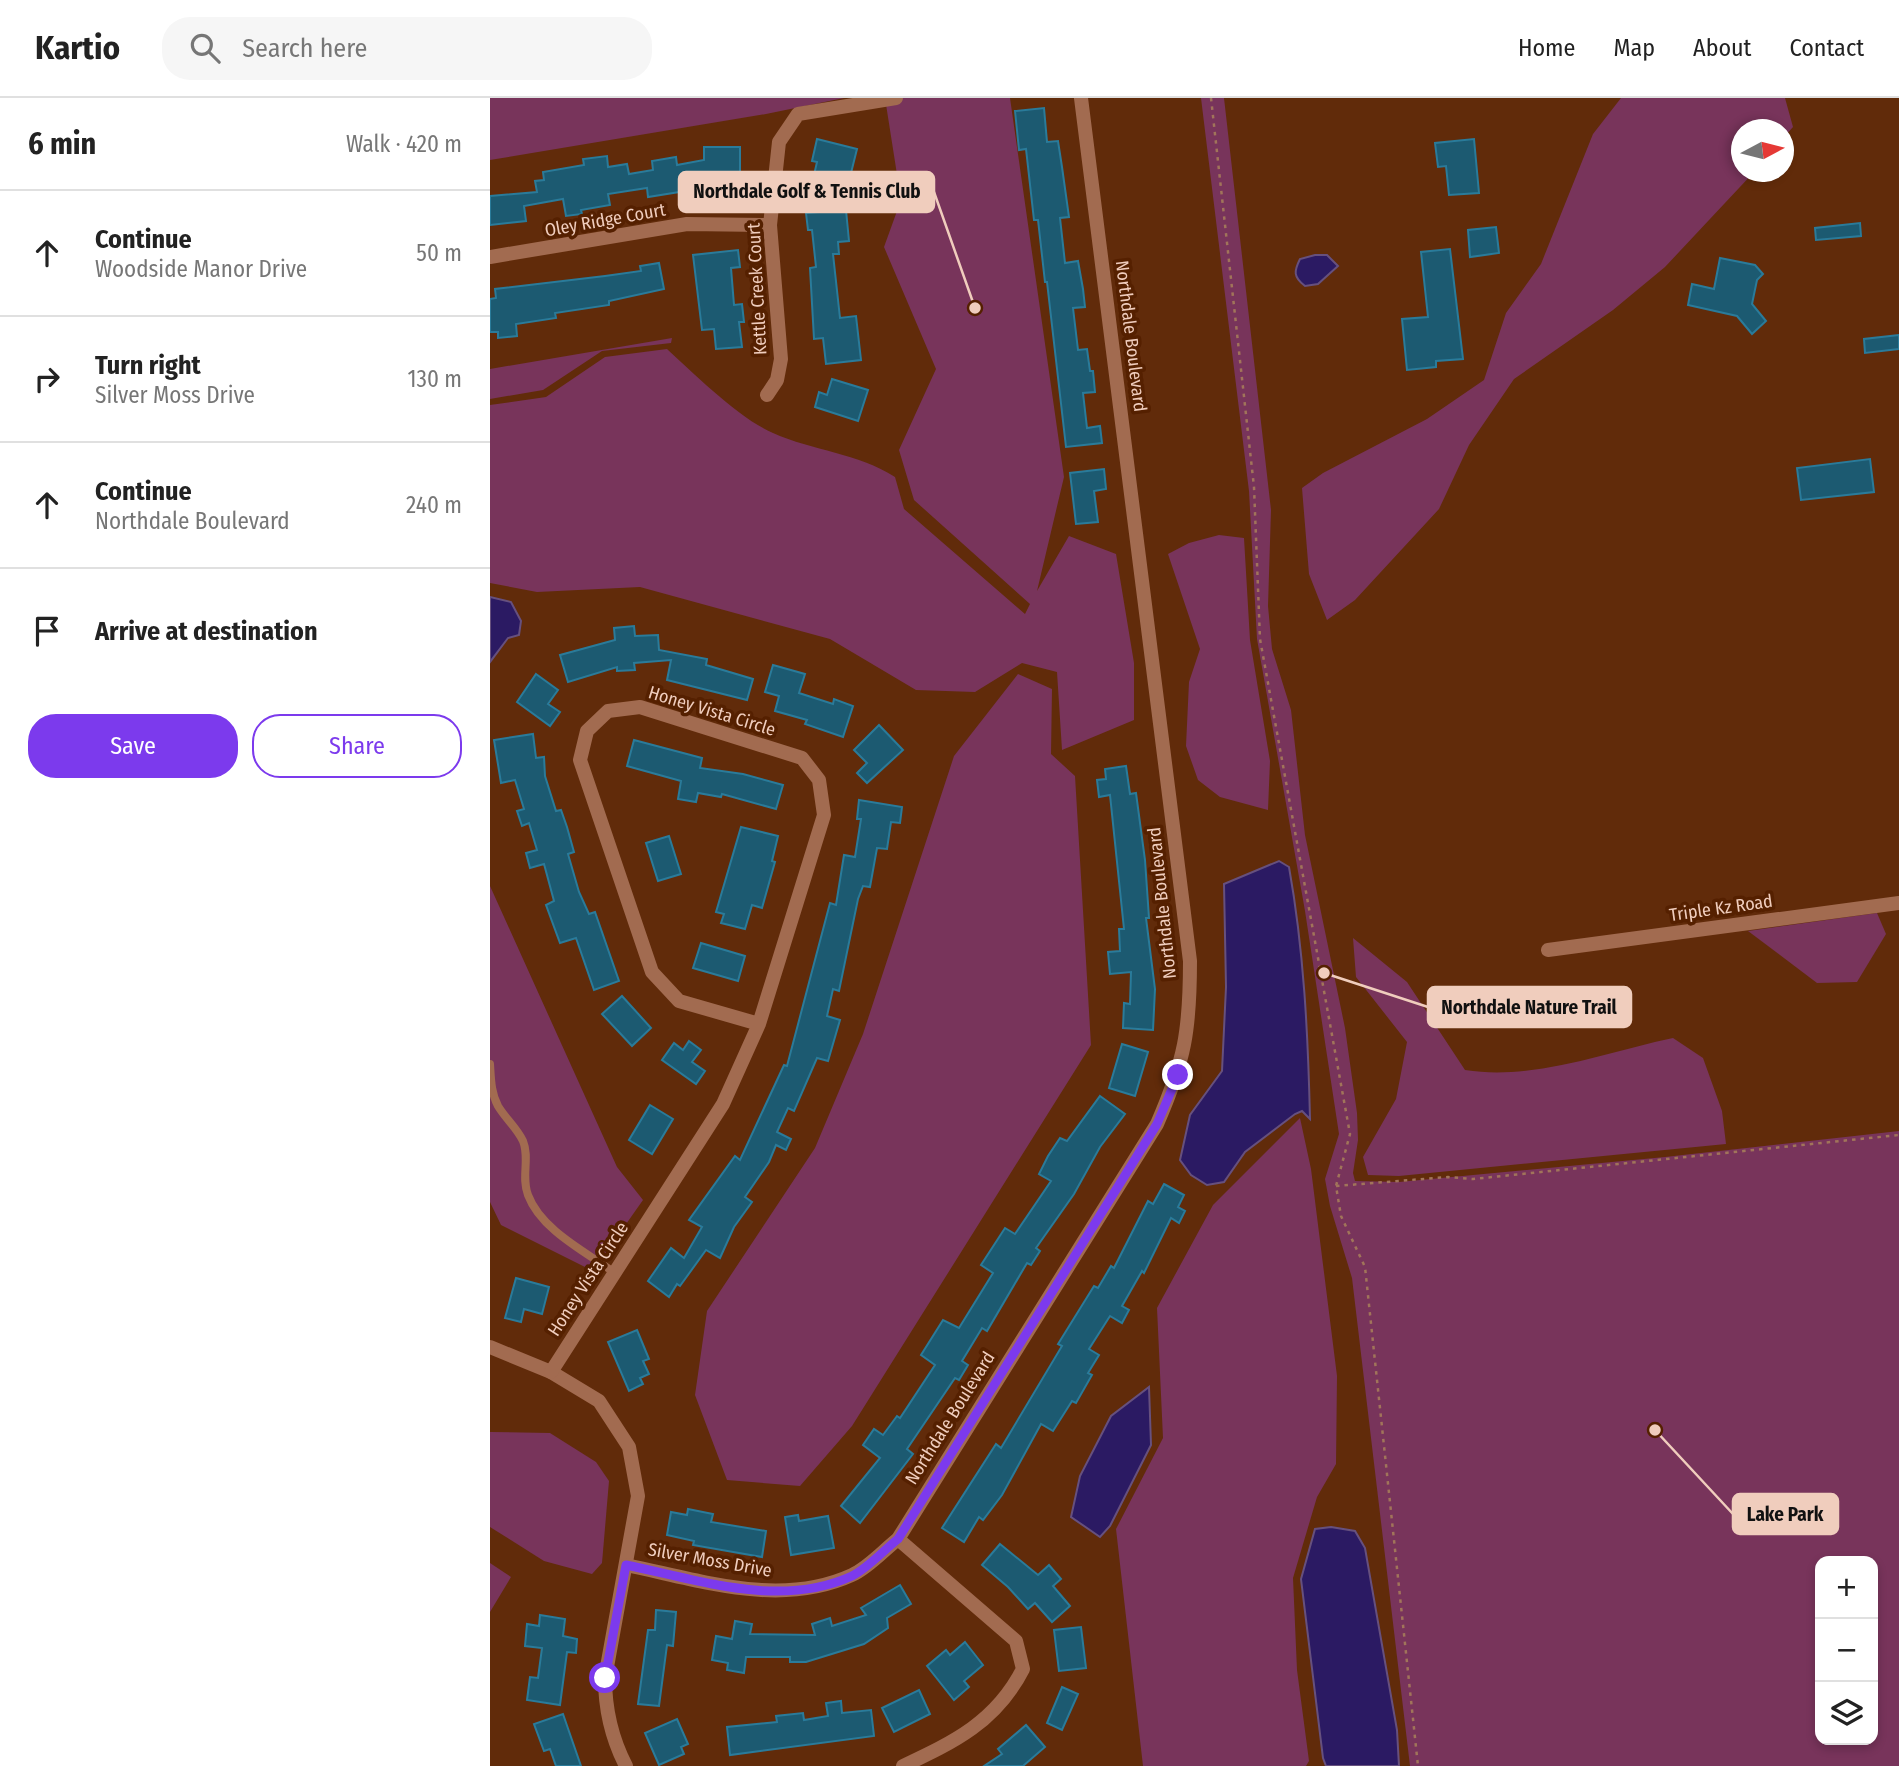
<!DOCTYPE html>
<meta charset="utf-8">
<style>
:root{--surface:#fff;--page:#f6f6f6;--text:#222;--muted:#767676;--line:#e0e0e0;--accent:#7c3aed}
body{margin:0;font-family:"Fira Sans Condensed",sans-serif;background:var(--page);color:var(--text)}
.controls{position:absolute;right:21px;bottom:21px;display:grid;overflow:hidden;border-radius:14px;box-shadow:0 4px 10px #0003}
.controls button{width:63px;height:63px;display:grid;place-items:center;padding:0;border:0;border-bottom:2px solid var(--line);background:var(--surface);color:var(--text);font:35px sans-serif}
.compass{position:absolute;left:1241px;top:21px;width:63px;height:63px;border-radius:50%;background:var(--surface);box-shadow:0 4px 10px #0003;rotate:83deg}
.stop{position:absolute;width:21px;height:21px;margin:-16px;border:5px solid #7c3aed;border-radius:50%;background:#fff}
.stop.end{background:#7c3aed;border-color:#fff;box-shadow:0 2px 7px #0008}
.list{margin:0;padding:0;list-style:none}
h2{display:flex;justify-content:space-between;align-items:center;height:91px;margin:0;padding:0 28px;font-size:30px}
h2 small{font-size:23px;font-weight:400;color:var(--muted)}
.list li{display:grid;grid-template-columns:46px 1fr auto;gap:21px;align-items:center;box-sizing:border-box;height:126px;padding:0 28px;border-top:2px solid var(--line)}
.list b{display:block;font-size:26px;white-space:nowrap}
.list p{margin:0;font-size:23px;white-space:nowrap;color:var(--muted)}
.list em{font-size:23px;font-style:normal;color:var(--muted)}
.actions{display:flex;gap:14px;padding:21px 28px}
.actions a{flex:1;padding:16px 0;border:2px solid var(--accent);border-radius:28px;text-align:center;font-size:24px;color:var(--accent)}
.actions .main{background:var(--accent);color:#fff}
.icon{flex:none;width:38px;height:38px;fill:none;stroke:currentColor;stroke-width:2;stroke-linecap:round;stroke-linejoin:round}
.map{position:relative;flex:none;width:1409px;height:1668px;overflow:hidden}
header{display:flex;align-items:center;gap:42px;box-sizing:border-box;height:98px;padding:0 35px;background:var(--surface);border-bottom:2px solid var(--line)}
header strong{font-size:33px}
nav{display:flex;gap:38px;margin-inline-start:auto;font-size:24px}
.search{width:490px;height:63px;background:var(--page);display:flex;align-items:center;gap:18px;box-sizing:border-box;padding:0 24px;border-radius:28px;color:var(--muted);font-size:26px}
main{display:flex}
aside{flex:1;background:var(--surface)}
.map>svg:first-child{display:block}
.green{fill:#78345b;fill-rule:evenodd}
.water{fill:#2b1a63;stroke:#66507e;stroke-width:2}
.building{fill:#1c5a71;stroke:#2a7b9a;stroke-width:2}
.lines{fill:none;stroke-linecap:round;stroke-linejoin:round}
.path{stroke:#a1745a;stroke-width:2.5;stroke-dasharray:3.5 5;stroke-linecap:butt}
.service{stroke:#a26b50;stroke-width:8}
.minor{stroke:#a26b50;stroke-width:14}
.route{stroke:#7c3aed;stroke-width:9}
.labels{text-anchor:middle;stroke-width:7;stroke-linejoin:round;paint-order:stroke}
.street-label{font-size:18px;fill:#f0cdbd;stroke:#552000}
.leader{fill:none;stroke:#f0cdbd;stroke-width:2.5}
.callout-dot{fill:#f0cdbd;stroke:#552000;stroke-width:2.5}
.callout{fill:#f0cdbd;stroke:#f0cdbd;stroke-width:2.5}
.callout-label{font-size:19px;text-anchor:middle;font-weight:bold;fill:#111}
</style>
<header>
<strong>Kartio</strong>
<div class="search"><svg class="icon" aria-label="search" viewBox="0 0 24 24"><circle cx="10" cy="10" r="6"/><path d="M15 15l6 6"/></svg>Search here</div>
<nav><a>Home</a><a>Map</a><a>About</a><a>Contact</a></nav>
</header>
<main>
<aside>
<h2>6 min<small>Walk · 420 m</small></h2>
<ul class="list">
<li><svg class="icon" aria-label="ahead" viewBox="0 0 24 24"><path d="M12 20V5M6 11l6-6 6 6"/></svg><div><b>Continue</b><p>Woodside Manor Drive</p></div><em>50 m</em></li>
<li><svg class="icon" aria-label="right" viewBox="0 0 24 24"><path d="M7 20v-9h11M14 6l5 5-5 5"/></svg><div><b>Turn right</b><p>Silver Moss Drive</p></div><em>130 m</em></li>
<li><svg class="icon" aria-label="ahead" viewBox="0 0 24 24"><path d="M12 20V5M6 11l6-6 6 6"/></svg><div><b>Continue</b><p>Northdale Boulevard</p></div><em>240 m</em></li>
<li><svg class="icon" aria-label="arrive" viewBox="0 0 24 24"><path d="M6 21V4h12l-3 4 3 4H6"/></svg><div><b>Arrive at destination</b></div></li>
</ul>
<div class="actions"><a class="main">Save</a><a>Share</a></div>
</aside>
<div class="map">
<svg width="1409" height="1668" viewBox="0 0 1409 1668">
<rect width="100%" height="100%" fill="#612b0a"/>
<!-- green -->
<g class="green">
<polygon points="0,0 354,0 276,16 0,62"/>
<path d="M395 0H520L574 379 547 493 579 438 626 456 644 565V622L572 652 567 574 532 565 485 594 426 592 340 541 150 489 47 494 0 485V307L56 299 115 259 177 251C204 276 250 321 283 335 323 353 368 355 405 379L414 411 535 516 540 506 424 402 409 352 446 271 394 149 411 102Z"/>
<path d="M711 0H734L781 412 778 508 782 551 801 612 815 737 855 930 867 1015 868 1042 863 1075 865 1083 909 1084 1175 1059 1409 1033V1668H920L862 1180 840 1108 835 1081 849 1036 815 813 767 541 759 393ZM1330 1463H1383V1642H1330Z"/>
<polygon points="1131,0 1295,0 1303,29 1294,39 1294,32 1252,32 1252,74 1264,74 1175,169 1123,212 1024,281 979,347 949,411 865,502 837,522 819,476 812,390 833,375 937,321 994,282 1016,215 1051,166 1103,36"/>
<polygon points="182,240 181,245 112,253 53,292 0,301 0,271"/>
<polygon points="729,437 754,440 760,542 780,663 778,712 730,699 708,682 696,648 699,584 710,551 678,456 699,445"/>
<polygon points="528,576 562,591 561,656 585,678 601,947 362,1328 310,1388 237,1382 205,1297 217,1213 325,1050 373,936 464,658"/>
<polygon points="0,788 127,1069 153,1102 103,1173 11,1127 0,1104"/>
<polygon points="1387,815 1396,836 1367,884 1327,885 1258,833"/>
<path d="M863 840 917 884 975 972C1044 983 1116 954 1183 940L1213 960 1232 1013 1236 1046 909 1078 878 1077 873 1059 906 1001 917 944 866 879Z"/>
<polygon points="810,1020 821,1071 847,1278 846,1366 827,1399 803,1480 807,1572 819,1663 816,1668 653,1668 626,1431 673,1340 667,1210 723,1107"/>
<polygon points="0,1334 60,1335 106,1364 119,1383 112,1465 102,1476 54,1463 0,1429"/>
<polygon points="0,1465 21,1479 0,1514"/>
</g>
<!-- water -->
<g class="water">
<path d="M825 157H837L848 168 828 186 815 188C803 179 804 173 810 161Z"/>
<polygon points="0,499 21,504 31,523 29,537 18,540 0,564"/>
<path d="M789 763 799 769C814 853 818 936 820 1021L812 1013 805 1016 755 1054 734 1084 717 1087 701 1077 690 1062 700 1017 732 973 736 889 734 786Z"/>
<polygon points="659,1289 661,1347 620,1428 610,1439 581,1419 590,1378 621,1318"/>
<polygon points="841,1429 865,1433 875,1450 907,1632 909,1668 836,1668 833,1660 811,1481 825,1431"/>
</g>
<!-- building -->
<g class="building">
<polygon points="554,10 557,44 568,43 572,69 579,119 570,120 575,165 588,163 593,191 595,209 583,210 588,252 597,251 600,273 603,273 605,294 593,295 597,330 610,328 612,345 576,349 557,184 555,184 548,122 544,122 536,51 529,52 525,13"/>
<polygon points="327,41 367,51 355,99 321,90 327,64 322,63"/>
<polygon points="984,41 989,95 959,97 956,68 948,69 945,45"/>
<polygon points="214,49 250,49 250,77 232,77 232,91 208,91 158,99 157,90 118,96 120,107 91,112 92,116 76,118 73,101 34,108 36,123 0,127 0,98 47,94 45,83 54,82 53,74 94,67 93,61 117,58 118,69 137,66 139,76 163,72 162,63 186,59 187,67 214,62"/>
<polygon points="356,112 359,143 348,144 349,156 343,156 350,220 366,218 371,262 336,266 333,240 324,241 320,170 326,169 322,132 318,132 316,115"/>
<polygon points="1370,125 1371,138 1326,142 1325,130"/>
<polygon points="1006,129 1009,155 980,159 978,132"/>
<polygon points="960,151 973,261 946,263 946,269 917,272 912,221 938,219 931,154"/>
<polygon points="248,152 250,169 241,170 244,207 252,206 254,224 249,224 252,249 226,251 224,231 212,232 203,157"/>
<polygon points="1230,160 1265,167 1273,176 1267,182 1262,206 1276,223 1262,236 1247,218 1198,207 1202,186 1224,191"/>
<polygon points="169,165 174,191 119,203 119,207 65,215 66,220 26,226 27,238 8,240 8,234 0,234 0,201 6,200 5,191 115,178 151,173 150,168"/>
<polygon points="1409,237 1409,251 1375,255 1374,241"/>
<polygon points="342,281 378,292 368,323 325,309 329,294 337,297"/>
<polygon points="1380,361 1384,394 1311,402 1307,370"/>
<polygon points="614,371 616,391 604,393 608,424 586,426 580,375"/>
<polygon points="144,528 145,538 168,537 169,552 217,561 216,567 263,581 257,602 177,582 181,562 144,565 145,572 127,573 127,569 78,584 70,557 125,542 124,530"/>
<polygon points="283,567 315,576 309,595 343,606 344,601 363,608 353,639 315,626 317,622 285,613 289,598 275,594"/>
<polygon points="46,576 68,592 58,606 70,614 60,628 27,604"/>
<polygon points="389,627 413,652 377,685 367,675 377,665 364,652"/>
<polygon points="43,636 46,660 54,659 55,678 66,713 71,712 77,729 84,754 78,756 89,794 99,816 105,814 129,883 104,892 86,840 70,845 56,807 64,803 54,766 40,770 36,755 47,752 39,725 32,728 27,713 34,711 25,682 11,685 4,642"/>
<polygon points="144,642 212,660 210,670 253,676 293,687 286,711 232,696 231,699 208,695 206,704 188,701 191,683 137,668"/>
<polygon points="636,668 640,696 646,695 655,762 659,820 656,820 665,891 663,932 633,930 634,905 640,906 641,874 620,876 618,854 630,853 629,831 634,831 620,697 609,699 607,682 616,681 615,671"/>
<polygon points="369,702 412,709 410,725 401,724 397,751 387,750 380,789 373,788 368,801 349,893 343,891 337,918 350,922 338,963 327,960 304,1013 298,1010 287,1034 301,1041 296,1052 286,1047 279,1064 255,1099 262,1104 244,1129 230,1160 216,1152 190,1188 187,1186 179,1199 158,1183 181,1150 194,1160 212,1129 199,1122 245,1058 250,1062 294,967 297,968 340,805 346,807 354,757 365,759 371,721 367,721"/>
<polygon points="251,729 288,738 282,763 285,764 272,810 262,807 255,831 231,825 234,816 226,814"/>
<polygon points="179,738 191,776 168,783 156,745"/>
<polygon points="211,845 255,858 248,883 203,870"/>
<polygon points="132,898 161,930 142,948 112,916"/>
<polygon points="199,943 211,952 202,964 215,973 206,986 172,962 184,945 193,952"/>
<polygon points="632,946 658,954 645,998 619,990"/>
<polygon points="610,998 635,1016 610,1049 584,1096 546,1150 550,1153 541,1167 537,1165 497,1233 492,1230 472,1263 478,1267 469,1282 465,1280 417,1351 423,1356 370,1425 351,1408 390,1360 373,1347 384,1331 393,1337 407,1318 410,1320 445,1267 431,1257 453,1222 469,1230 503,1175 491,1167 515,1130 525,1136 561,1083 549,1076 558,1058 570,1040 577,1043"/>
<polygon points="160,1007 183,1021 162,1056 139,1042"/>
<polygon points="674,1086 694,1097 688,1109 695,1113 689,1125 681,1120 654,1175 652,1173 632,1208 639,1212 632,1225 620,1218 599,1251 609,1257 598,1275 602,1277 586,1305 582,1303 563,1333 551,1326 512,1397 493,1422 489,1419 474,1444 452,1430 506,1346 511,1350 572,1248 568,1246 604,1188 608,1190 621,1168 624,1170 658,1103 663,1106"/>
<polygon points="26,1180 59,1189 52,1216 34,1211 31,1224 15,1220"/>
<polygon points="147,1232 159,1261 153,1263 159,1276 150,1280 153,1286 139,1293 118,1244"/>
<polygon points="198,1411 223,1416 221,1424 276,1433 272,1459 203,1447 204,1443 177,1437 181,1414 197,1417"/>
<polygon points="308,1417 309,1423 338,1418 344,1450 301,1457 295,1419"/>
<polygon points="510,1446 548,1477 559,1467 571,1481 563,1488 580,1508 562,1524 545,1505 538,1511 518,1489 492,1467"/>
<polygon points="410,1487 421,1506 397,1520 398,1530 374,1546 316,1564 300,1564 300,1559 256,1559 254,1575 237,1572 238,1565 222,1562 226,1538 242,1541 245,1523 262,1526 260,1536 325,1537 322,1526 340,1520 342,1528 376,1517 371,1510"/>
<polygon points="166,1512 186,1514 183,1548 177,1547 169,1608 148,1606 158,1532 165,1532"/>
<polygon points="50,1517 75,1521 73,1538 87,1541 86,1555 77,1554 70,1607 37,1602 40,1579 48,1580 52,1550 35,1548 37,1526 49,1528"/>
<polygon points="591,1529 596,1570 569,1573 564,1532"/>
<polygon points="475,1544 493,1567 474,1583 479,1589 464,1602 437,1568 456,1552 460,1557"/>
<polygon points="572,1589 588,1596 572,1632 557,1625"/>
<polygon points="429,1592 440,1616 404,1634 392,1610"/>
<polygon points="351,1603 352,1615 381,1612 384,1638 240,1657 237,1629 287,1624 286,1618 313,1615 314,1622 338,1618 336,1605"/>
<polygon points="73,1616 91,1668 66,1668 60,1651 54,1653 44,1626"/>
<polygon points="187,1621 198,1646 191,1649 194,1656 169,1667 155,1635"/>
<polygon points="536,1627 555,1649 533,1668 494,1668 512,1656 508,1651"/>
</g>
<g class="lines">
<!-- path -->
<g class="path">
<polyline points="721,0 764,389 770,541 860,1036 846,1088 851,1118 875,1169 928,1668"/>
<polyline points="846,1088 958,1079 983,1081 1409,1037"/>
</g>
<!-- service -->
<path class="service" d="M0 966C1 981 1 995 8 1008 15 1020 27 1030 33 1043 40 1060 31 1079 38 1097 51 1132 96 1154 125 1175"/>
<!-- minor -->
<g class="minor">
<polyline points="0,159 197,126 280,127"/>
<polyline points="277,297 287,282 291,261 280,127 289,44 308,16 406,0"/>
<polyline points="1058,852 1409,805"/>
<path d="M0 1249 61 1274 109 1303 139 1349 148 1398 115 1580C115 1612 121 1639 136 1668"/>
<polyline points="61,1274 233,1006 269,926 334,717 329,682 312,660 150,609 118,613 97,633 90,662 162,874 189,903 269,926"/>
<path d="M408 1441 526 1543 533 1571C506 1624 464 1644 413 1668"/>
<path d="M136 1467C210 1482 290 1510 362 1477 378 1470 394 1452 408 1441L667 1026C695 962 700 932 700 863L591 0"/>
</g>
</g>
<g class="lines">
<!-- route -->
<path class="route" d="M115 1580 136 1467C210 1482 290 1511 362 1478 378 1470 394 1452 408 1441L667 1026 688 977"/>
</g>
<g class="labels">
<!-- street labels -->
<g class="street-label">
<text transform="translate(115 122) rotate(-10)" y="6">Oley Ridge Court</text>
<text transform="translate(267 191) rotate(-93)" y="6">Kettle Creek Court</text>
<text transform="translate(641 238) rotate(83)" y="6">Northdale Boulevard</text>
<text transform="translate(222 613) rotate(17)" y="6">Honey Vista Circle</text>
<text transform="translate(672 805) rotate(-96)" y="6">Northdale Boulevard</text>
<text transform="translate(1231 810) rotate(-8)" y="6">Triple Kz Road</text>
<text transform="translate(98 1181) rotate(-57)" y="6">Honey Vista Circle</text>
<text transform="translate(460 1320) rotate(-58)" y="6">Northdale Boulevard</text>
<text transform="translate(220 1462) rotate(10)" y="6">Silver Moss Drive</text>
</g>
</g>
<!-- callouts -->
<path class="leader" d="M485 210L444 94M834 875L938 909M1165 1332L1243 1416"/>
<g class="callout-dot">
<circle cx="485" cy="210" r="7"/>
<circle cx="834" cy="875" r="7"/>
<circle cx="1165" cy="1332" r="7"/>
</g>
<g class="callout">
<rect x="189" y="74" width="255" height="40" rx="7"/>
<rect x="938" y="889" width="203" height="40" rx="7"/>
<rect x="1243" y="1396" width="105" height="40" rx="7"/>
</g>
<g class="callout-label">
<text x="317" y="100">Northdale Golf &amp; Tennis Club</text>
<text x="1039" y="916">Northdale Nature Trail</text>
<text x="1295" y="1423">Lake Park</text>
</g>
</svg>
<div class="controls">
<button>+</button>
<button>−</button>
<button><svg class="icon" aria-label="layers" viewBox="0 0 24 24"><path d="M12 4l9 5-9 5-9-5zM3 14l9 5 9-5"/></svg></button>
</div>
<svg class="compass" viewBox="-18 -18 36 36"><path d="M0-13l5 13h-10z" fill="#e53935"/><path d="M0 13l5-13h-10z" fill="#767676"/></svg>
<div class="stop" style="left:115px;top:1580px"></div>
<div class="stop end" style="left:688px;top:977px"></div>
</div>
</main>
